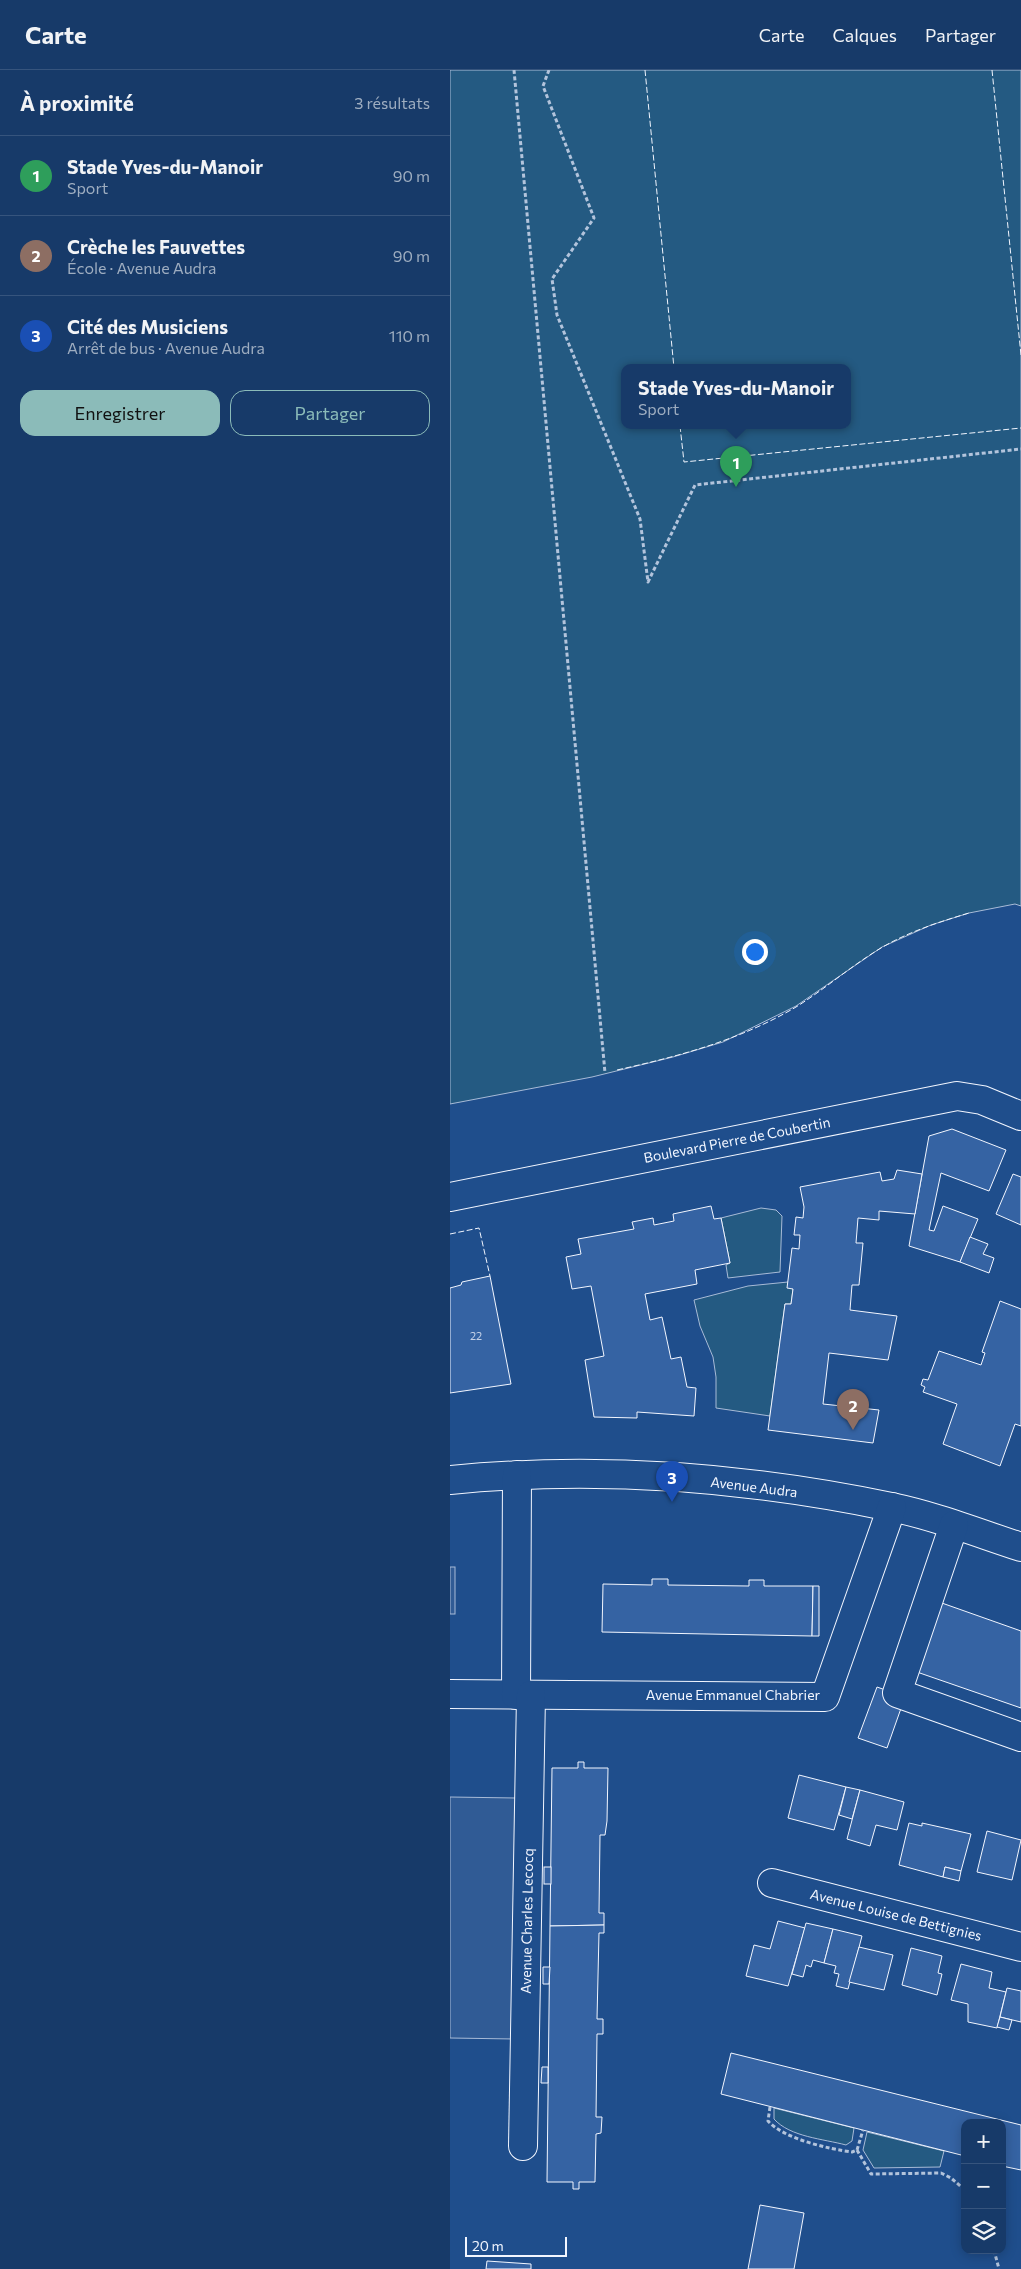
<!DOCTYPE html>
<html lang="fr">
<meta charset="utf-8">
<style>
:root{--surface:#173a69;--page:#20416f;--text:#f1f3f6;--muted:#9eadc0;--line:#36547d;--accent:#8bbbb9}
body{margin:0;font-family:Commissioner,sans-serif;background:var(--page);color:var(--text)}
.controls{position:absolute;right:15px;bottom:15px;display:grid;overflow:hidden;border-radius:10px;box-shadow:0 2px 12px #0003}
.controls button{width:45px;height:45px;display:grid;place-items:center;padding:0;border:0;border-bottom:1px solid var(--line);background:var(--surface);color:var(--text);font:25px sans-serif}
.scale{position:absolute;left:15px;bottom:12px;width:102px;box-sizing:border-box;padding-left:5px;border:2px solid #f2f6ff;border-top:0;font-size:14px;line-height:18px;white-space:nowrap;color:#f2f6ff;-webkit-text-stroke:4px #1f4e8c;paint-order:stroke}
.you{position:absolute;left:304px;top:881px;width:18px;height:18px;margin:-12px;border:4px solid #fff;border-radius:50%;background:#1a73e8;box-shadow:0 0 0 8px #1a73e833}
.badge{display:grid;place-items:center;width:32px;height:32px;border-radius:50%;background:var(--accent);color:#fff;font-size:16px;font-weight:700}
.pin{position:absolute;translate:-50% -41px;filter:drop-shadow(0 1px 2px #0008)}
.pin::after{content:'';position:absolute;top:26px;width:18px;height:15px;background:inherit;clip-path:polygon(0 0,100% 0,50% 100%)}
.popup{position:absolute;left:171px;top:294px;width:230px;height:65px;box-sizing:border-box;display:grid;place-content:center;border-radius:10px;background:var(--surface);filter:drop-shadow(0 1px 4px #0005);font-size:16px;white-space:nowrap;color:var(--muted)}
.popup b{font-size:19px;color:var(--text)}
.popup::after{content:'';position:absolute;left:50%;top:100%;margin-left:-10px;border:10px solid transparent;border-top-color:var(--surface)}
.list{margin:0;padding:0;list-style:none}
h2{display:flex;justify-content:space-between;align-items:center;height:65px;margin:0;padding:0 20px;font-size:21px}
h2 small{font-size:16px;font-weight:400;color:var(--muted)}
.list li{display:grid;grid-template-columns:32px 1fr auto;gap:15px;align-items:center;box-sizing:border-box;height:80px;padding:0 20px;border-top:1px solid var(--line)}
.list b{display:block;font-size:19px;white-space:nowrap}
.list p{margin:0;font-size:16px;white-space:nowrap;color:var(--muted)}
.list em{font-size:16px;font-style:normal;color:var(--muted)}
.actions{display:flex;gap:10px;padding:15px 20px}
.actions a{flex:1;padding:11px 0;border:1px solid var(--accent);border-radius:15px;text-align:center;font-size:18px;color:var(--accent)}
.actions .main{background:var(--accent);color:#111}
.icon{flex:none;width:28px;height:28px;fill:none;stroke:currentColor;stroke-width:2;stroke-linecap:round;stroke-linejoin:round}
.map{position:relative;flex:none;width:571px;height:2199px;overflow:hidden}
header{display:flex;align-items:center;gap:30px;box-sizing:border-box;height:70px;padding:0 25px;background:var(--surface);border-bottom:1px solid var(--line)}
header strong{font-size:24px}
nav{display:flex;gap:28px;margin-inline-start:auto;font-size:18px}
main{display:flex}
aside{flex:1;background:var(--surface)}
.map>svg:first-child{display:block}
.green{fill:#245a82;stroke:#a8bbd7;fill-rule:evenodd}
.parking{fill:#305b95;stroke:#a8bbd7}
.building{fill:#3563a3;stroke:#f2f6ff}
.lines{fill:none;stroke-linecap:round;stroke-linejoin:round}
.minor-casing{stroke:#f2f6ff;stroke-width:30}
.path{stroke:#b3c4dc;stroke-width:3;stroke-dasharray:4 2.5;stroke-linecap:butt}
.minor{stroke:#1f4e8c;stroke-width:28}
.fence{stroke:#f2f6ff;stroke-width:1;stroke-dasharray:6 2.5;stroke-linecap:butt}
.labels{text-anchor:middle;stroke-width:4;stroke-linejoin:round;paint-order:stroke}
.number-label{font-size:11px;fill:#c3d1e8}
.street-label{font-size:14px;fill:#f2f6ff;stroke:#1f4e8c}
</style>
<header>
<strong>Carte</strong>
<nav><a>Carte</a><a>Calques</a><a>Partager</a></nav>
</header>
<main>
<aside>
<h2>À proximité<small>3 résultats</small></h2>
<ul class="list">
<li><span class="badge" style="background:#2e9e5b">1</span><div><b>Stade Yves-du-Manoir</b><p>Sport</p></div><em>90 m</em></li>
<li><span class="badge" style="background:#8d6e63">2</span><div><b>Crèche les Fauvettes</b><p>École · Avenue Audra</p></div><em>90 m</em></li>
<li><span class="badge" style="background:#1a4fb4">3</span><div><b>Cité des Musiciens</b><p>Arrêt de bus · Avenue Audra</p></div><em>110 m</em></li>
</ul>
<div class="actions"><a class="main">Enregistrer</a><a>Partager</a></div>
</aside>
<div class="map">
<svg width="571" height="2199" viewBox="0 0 571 2199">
<rect width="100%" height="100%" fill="#1f4e8c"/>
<!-- green -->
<g class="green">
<path d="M0 0H571V836L565 834 519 843 481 855 432 877 346 936 273 972 223 987 142 1007 0 1034ZM175 298H397V356H175Z"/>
<polygon points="311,1138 326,1140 332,1146 330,1202 278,1208 276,1195 280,1193 271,1148"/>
<polygon points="338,1212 343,1219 341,1234 335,1234 320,1346 266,1338 266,1307 263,1287 250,1256 244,1230 298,1216"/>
<path d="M324 2038 404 2058 402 2071 396 2075C374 2069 340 2067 324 2049Z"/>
<polygon points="417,2062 494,2081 490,2097 424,2098 413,2080"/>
</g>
<!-- parking -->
<g class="parking">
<rect x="0" y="1497" width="5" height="47"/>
<polygon points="0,1727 66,1728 63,1969 0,1968"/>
</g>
<!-- building -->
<g class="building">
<polygon points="502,1059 556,1080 539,1121 491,1103 479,1160 484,1161 493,1136 528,1149 510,1192 459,1176 479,1066"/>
<polygon points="447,1100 472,1104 465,1144 429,1141 429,1150 408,1148 406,1173 413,1173 409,1215 402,1215 400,1240 447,1246 438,1290 379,1283 373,1334 429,1340 423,1373 318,1360 335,1234 341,1234 343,1219 337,1218 342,1178 349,1179 350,1165 344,1165 346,1147 353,1148 354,1137 350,1117 430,1102 432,1111 444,1109"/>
<polygon points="563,1104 571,1107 571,1155 546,1144"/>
<polygon points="261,1136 264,1149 271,1148 280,1193 245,1200 247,1214 195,1224 200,1250 212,1247 221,1289 231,1287 237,1317 246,1318 244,1346 187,1342 187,1348 144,1347 135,1290 154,1286 141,1216 122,1219 116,1187 131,1184 128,1169 184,1159 182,1152 203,1148 204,1155 224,1151 223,1144"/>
<polygon points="520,1167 538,1174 533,1184 544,1188 539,1203 510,1192"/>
<polygon points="40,1206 61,1314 0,1323 0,1218 11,1215 12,1212"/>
<polygon points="550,1231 571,1239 571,1356 565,1354 550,1396 493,1374 507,1334 473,1322 475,1317 471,1315 473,1309 478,1310 489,1281 531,1295 535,1283 532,1282"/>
<polygon points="202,1509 218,1509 218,1515 299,1516 299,1510 314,1510 314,1516 363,1516 362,1566 152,1562 153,1514 202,1515"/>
<polygon points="363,1516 369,1516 369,1566 362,1566"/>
<polygon points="489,1532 571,1561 571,1638 464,1601"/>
<polygon points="427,1617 455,1627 437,1678 408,1668"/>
<polygon points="128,1692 134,1692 134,1698 158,1698 157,1751 155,1765 150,1765 149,1843 154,1843 154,1855 100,1856 102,1698 128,1698"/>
<polygon points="349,1705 396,1717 384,1760 338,1748"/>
<polygon points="396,1717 410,1720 402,1749 389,1745"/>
<polygon points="410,1720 454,1732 447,1760 426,1755 420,1776 397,1769"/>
<polygon points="459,1753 472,1756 472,1753 521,1764 511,1801 495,1797 493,1807 449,1795"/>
<polygon points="537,1761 571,1770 562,1810 527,1802"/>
<rect x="94" y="1797" width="7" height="17"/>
<polygon points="495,1797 511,1801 509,1811 493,1807"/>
<polygon points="328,1851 355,1858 338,1916 296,1906 304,1875 320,1879"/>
<polygon points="356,1853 383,1859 374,1893 363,1890 361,1897 356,1895 353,1907 342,1904"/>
<polygon points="154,1855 154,1863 149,1863 147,1949 153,1949 153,1964 147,1964 146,2047 152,2047 151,2063 146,2064 145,2112 129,2112 129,2119 123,2119 123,2112 97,2112 100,1856"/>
<polygon points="383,1859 412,1866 398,1919 386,1916 389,1904 384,1903 386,1896 374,1893"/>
<polygon points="409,1877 443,1885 434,1920 399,1912"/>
<polygon points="461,1878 492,1886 488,1903 492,1904 487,1925 452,1915"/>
<polygon points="511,1894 542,1902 539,1918 556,1922 547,1958 518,1952 518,1934 501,1930"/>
<polygon points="93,1897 100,1897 99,1914 93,1914"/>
<polygon points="557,1918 571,1921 571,1952 550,1947"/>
<polygon points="550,1947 562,1950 559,1960 547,1957"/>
<polygon points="281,1983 571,2055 571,2100 552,2096 552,2053 515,2053 515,2086 271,2024"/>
<polygon points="92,1997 98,1997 98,2013 91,2013"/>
<polygon points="310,2135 354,2143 344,2199 298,2199"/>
<polygon points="37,2191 81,2194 81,2199 36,2199"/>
</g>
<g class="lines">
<defs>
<g id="minor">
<polyline points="0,1127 507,1026 532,1030 571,1046"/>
<path d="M0 1410C146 1396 297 1407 441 1437 485 1446 528 1463 571 1477"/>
<polyline points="504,1455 447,1623 571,1667"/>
<polyline points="0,1624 375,1627 442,1437"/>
<polyline points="66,1625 67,1405"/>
<polyline points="322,1813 571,1877"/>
<polyline points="73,2076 81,1625"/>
</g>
</defs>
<!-- minor casing -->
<use href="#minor" class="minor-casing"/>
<!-- path -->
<g class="path">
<polyline points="64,0 155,1003"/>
<polyline points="99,0 93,16 144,148 102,209 107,245 190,449 198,512 245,415 571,379"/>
<path d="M320 2037 318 2051C334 2069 379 2079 402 2082L407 2080 413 2060"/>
<polyline points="407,2080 421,2104 491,2103 501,2108 515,2120"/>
<polyline points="544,2180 549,2199"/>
</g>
<!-- minor -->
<use href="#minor" class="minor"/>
<!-- fence -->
<g class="fence">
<polyline points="195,0 224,298"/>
<polyline points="542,0 571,285"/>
<polyline points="230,356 234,392 571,358"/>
<path d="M167 1000C230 986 290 970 346 937 375 919 401 896 431 878 458 862 489 852 519 843"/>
<polyline points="0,1164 29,1158 40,1206"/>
</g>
</g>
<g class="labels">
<!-- number labels -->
<g class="number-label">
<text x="26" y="1270">22</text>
</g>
<!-- street labels -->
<g class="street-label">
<text transform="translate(287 1070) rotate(-11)" y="5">Boulevard Pierre de Coubertin</text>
<text transform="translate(304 1417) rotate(7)" y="5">Avenue Audra</text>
<text x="283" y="1630">Avenue Emmanuel Chabrier</text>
<text transform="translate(446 1845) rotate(14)" y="5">Avenue Louise de Bettignies</text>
<text transform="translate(77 1851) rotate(-89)" y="5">Avenue Charles Lecocq</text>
</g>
</g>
</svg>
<div class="controls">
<button>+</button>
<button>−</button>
<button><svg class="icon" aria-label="layers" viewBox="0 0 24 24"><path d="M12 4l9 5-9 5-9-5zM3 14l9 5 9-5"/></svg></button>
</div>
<div class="scale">20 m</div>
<div class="you"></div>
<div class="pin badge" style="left:286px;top:417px;background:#2e9e5b">1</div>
<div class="popup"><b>Stade Yves-du-Manoir</b>Sport</div>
<div class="pin badge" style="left:403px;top:1360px;background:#8d6e63">2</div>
<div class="pin badge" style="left:222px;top:1432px;background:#1a4fb4">3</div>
</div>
</main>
